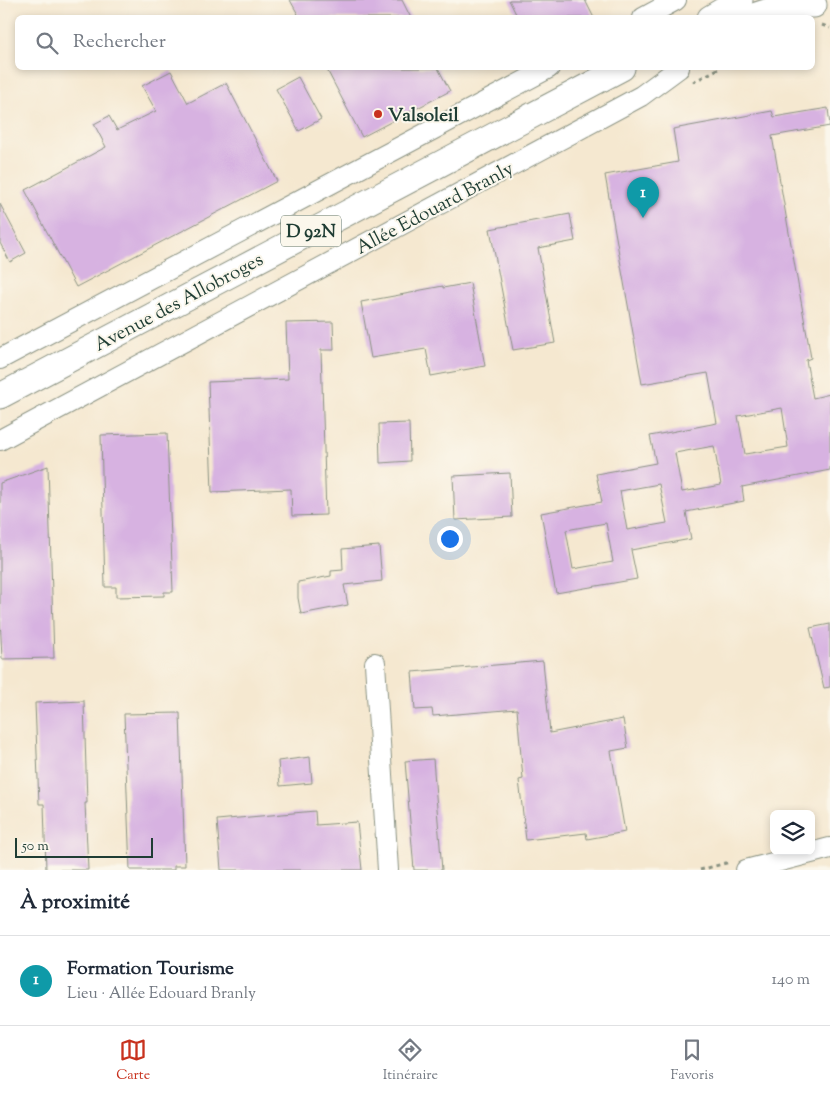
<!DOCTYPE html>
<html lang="fr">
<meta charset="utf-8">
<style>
:root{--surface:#fff;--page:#f6f6f7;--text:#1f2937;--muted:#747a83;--line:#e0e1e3;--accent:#c8321e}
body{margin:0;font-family:"Sorts Mill Goudy",serif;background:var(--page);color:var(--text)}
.controls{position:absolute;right:15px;bottom:15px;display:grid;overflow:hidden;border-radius:8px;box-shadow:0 2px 8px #0003}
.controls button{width:45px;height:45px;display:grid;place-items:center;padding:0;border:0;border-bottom:1px solid var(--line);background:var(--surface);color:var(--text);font:25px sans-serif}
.scale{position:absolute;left:15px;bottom:12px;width:138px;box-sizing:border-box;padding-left:5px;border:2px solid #1f3d34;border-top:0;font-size:14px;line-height:18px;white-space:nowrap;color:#1f3d34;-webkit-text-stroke:4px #fbf7ec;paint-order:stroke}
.you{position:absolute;left:449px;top:538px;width:18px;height:18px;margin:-12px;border:4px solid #fff;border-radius:50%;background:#1a73e8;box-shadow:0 0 0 8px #1a73e833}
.badge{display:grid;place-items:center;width:32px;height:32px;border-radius:50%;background:var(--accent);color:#fff;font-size:16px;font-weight:700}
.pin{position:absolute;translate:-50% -41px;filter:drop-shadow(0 1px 2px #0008)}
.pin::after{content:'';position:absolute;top:26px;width:18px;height:15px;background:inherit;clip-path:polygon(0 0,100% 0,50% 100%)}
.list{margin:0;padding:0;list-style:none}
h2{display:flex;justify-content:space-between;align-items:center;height:65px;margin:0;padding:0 20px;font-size:21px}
h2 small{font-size:16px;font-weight:400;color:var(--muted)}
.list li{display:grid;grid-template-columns:32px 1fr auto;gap:15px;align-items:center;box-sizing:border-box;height:90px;padding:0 20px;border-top:1px solid var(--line)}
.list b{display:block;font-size:19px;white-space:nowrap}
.list p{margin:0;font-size:16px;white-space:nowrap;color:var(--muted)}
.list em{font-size:16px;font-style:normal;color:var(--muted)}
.icon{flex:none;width:28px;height:28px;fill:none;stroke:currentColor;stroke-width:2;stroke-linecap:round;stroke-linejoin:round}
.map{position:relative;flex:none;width:830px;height:870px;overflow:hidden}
.search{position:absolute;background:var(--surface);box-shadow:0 2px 8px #0003;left:15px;right:15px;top:15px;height:55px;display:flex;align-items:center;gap:12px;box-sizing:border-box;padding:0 18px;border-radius:8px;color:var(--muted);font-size:19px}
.sheet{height:155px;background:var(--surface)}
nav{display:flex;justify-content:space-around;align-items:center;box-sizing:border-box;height:70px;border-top:1px solid var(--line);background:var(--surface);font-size:14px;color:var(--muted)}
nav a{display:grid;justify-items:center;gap:2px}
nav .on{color:var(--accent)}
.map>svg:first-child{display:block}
.building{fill:#d7b2e1;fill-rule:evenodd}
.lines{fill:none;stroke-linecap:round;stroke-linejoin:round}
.minor-casing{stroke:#8a9282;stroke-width:22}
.major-casing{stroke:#8a9282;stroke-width:27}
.path{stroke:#8a9282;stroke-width:3;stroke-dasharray:4 4;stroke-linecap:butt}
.minor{stroke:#fff;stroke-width:20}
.major{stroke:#fff;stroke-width:25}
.poi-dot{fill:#c8321e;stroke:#fbf7ec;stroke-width:2}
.labels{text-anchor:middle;stroke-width:4;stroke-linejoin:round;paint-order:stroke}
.shield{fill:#fbf7ec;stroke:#61756b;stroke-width:1}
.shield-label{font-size:18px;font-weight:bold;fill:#1f3d34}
.poi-label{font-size:19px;font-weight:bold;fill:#1f3d34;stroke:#fbf7ec;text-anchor:start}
.street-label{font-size:19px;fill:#1f3d34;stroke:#fbf7ec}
</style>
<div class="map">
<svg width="830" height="870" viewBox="0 0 830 870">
<rect width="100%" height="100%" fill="#fbf7ec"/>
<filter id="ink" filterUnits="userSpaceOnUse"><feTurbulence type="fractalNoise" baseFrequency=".02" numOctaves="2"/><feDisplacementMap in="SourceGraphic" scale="10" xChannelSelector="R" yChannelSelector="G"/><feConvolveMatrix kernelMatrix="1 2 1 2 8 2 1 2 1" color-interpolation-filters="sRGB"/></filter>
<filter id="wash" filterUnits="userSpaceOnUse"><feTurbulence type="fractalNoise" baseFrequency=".0096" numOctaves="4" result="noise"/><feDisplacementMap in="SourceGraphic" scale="20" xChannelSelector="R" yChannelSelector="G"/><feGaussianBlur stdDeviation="1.12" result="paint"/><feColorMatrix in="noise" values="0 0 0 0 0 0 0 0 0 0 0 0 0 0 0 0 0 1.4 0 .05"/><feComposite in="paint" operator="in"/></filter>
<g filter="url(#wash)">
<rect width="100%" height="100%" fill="#f5e8d0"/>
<g id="blocks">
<!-- building -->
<g class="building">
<polygon points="290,0 402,0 411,18 300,18"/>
<polygon points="509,0 585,0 594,18 518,18"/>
<polygon points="326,68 438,68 450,91 362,137"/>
<polygon points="171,71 188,103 226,83 277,181 76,287 25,190 106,147 94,124 109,116 117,130 156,111 142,86"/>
<polygon points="298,77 321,119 299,131 276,89"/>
<path d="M828 108 830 126 772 136 811 358 806 360 813 398 830 394V470L742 487 744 501 686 512 691 539 631 550 637 579 556 593 541 513 602 502 596 474 656 463 650 436 717 423 708 373 642 384 605 175 678 162 673 129 772 111 774 117ZM782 408 788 447 745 454 738 416ZM714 446 721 485 682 492 675 453ZM659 484 667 523 627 530 620 491ZM606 523 613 562 573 569 566 530Z"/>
<polygon points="0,204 26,253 10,262 0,243"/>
<polygon points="570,214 575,241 538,248 555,343 513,350 490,229"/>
<polygon points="470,283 485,366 431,376 426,349 371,358 361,302 416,292 416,291 443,286 443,288"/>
<polygon points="333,322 334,350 321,350 326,515 292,516 291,489 212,492 208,382 288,379 286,323"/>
<polygon points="409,423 410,461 380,463 379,424"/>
<polygon points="167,433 173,592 164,592 164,596 116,597 116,587 105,587 101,435"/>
<polygon points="48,466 54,658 2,659 0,618 0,483"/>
<polygon points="510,473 512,517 455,520 453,476"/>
<polygon points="379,546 382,581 344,585 348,605 301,614 298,598 298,582 331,576 331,571 343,570 342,549"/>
<polygon points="830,624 830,687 824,688 810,628"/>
<polygon points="543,661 550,733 623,719 628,748 611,751 625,832 587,839 586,833 526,840 519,780 523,779 517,709 433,716 432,709 415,710 412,672"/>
<polygon points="84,701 87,803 85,803 88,870 46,870 44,804 39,804 35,703"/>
<polygon points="180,713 185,866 174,866 174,870 130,870 124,714"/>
<polygon points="310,757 312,783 280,786 278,761"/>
<polygon points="433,759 442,870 414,870 405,761"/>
<polygon points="315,811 316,825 357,822 362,870 221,870 217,820"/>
</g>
</g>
</g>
<g filter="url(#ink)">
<use href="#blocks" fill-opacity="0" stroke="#8a9282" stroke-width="1"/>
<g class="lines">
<defs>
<g id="minor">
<polyline points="643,18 676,0"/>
<polyline points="0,359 549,68"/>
<polyline points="0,440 641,96 679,68"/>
<polyline points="375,663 388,870"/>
<polyline points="746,870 830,848"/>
</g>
<g id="major">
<polyline points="710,18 740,0"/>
<path d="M748 18C772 9 787 5 814 5"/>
<polyline points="0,396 622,68"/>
</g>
</defs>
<!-- minor casing -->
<use href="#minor" class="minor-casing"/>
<!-- major casing -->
<use href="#major" class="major-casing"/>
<!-- path -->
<g class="path">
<polyline points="822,25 830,28"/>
<polyline points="693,82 720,68"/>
<polyline points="700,870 730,862"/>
</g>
<!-- minor -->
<use href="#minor" class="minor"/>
<!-- major -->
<use href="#major" class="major"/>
</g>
</g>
<!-- markers -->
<circle class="poi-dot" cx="378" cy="114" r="5"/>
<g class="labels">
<!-- shield labels -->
<rect class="shield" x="281" y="215.5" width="60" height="31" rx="4"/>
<g class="shield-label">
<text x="311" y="237">D 92N</text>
</g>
<!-- poi labels -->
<g class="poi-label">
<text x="388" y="121">Valsoleil</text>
</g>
<!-- street labels -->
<g class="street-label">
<text transform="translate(434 207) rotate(-28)" y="7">Allée Edouard Branly</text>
<text transform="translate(178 301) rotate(-28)" y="7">Avenue des Allobroges</text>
</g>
</g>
</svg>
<div class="controls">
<button><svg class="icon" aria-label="layers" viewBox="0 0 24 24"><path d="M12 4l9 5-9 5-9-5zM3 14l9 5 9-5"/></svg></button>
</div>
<div class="scale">50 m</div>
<div class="you"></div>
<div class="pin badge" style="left:643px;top:218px;background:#0f9aa8">1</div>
<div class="search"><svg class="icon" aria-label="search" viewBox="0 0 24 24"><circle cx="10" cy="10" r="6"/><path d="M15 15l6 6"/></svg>Rechercher</div>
</div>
<section class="sheet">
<h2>À proximité<small></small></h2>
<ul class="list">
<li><span class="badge" style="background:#0f9aa8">1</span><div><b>Formation Tourisme</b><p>Lieu · Allée Edouard Branly</p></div><em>140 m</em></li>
</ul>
</section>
<nav>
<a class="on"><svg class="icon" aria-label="map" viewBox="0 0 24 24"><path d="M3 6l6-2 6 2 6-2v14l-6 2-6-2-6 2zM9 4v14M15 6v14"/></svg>Carte</a>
<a><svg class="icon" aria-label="directions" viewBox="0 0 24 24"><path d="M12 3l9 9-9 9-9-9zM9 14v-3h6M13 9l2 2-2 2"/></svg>Itinéraire</a>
<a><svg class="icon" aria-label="saved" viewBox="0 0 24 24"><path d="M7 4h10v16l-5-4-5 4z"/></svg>Favoris</a>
</nav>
